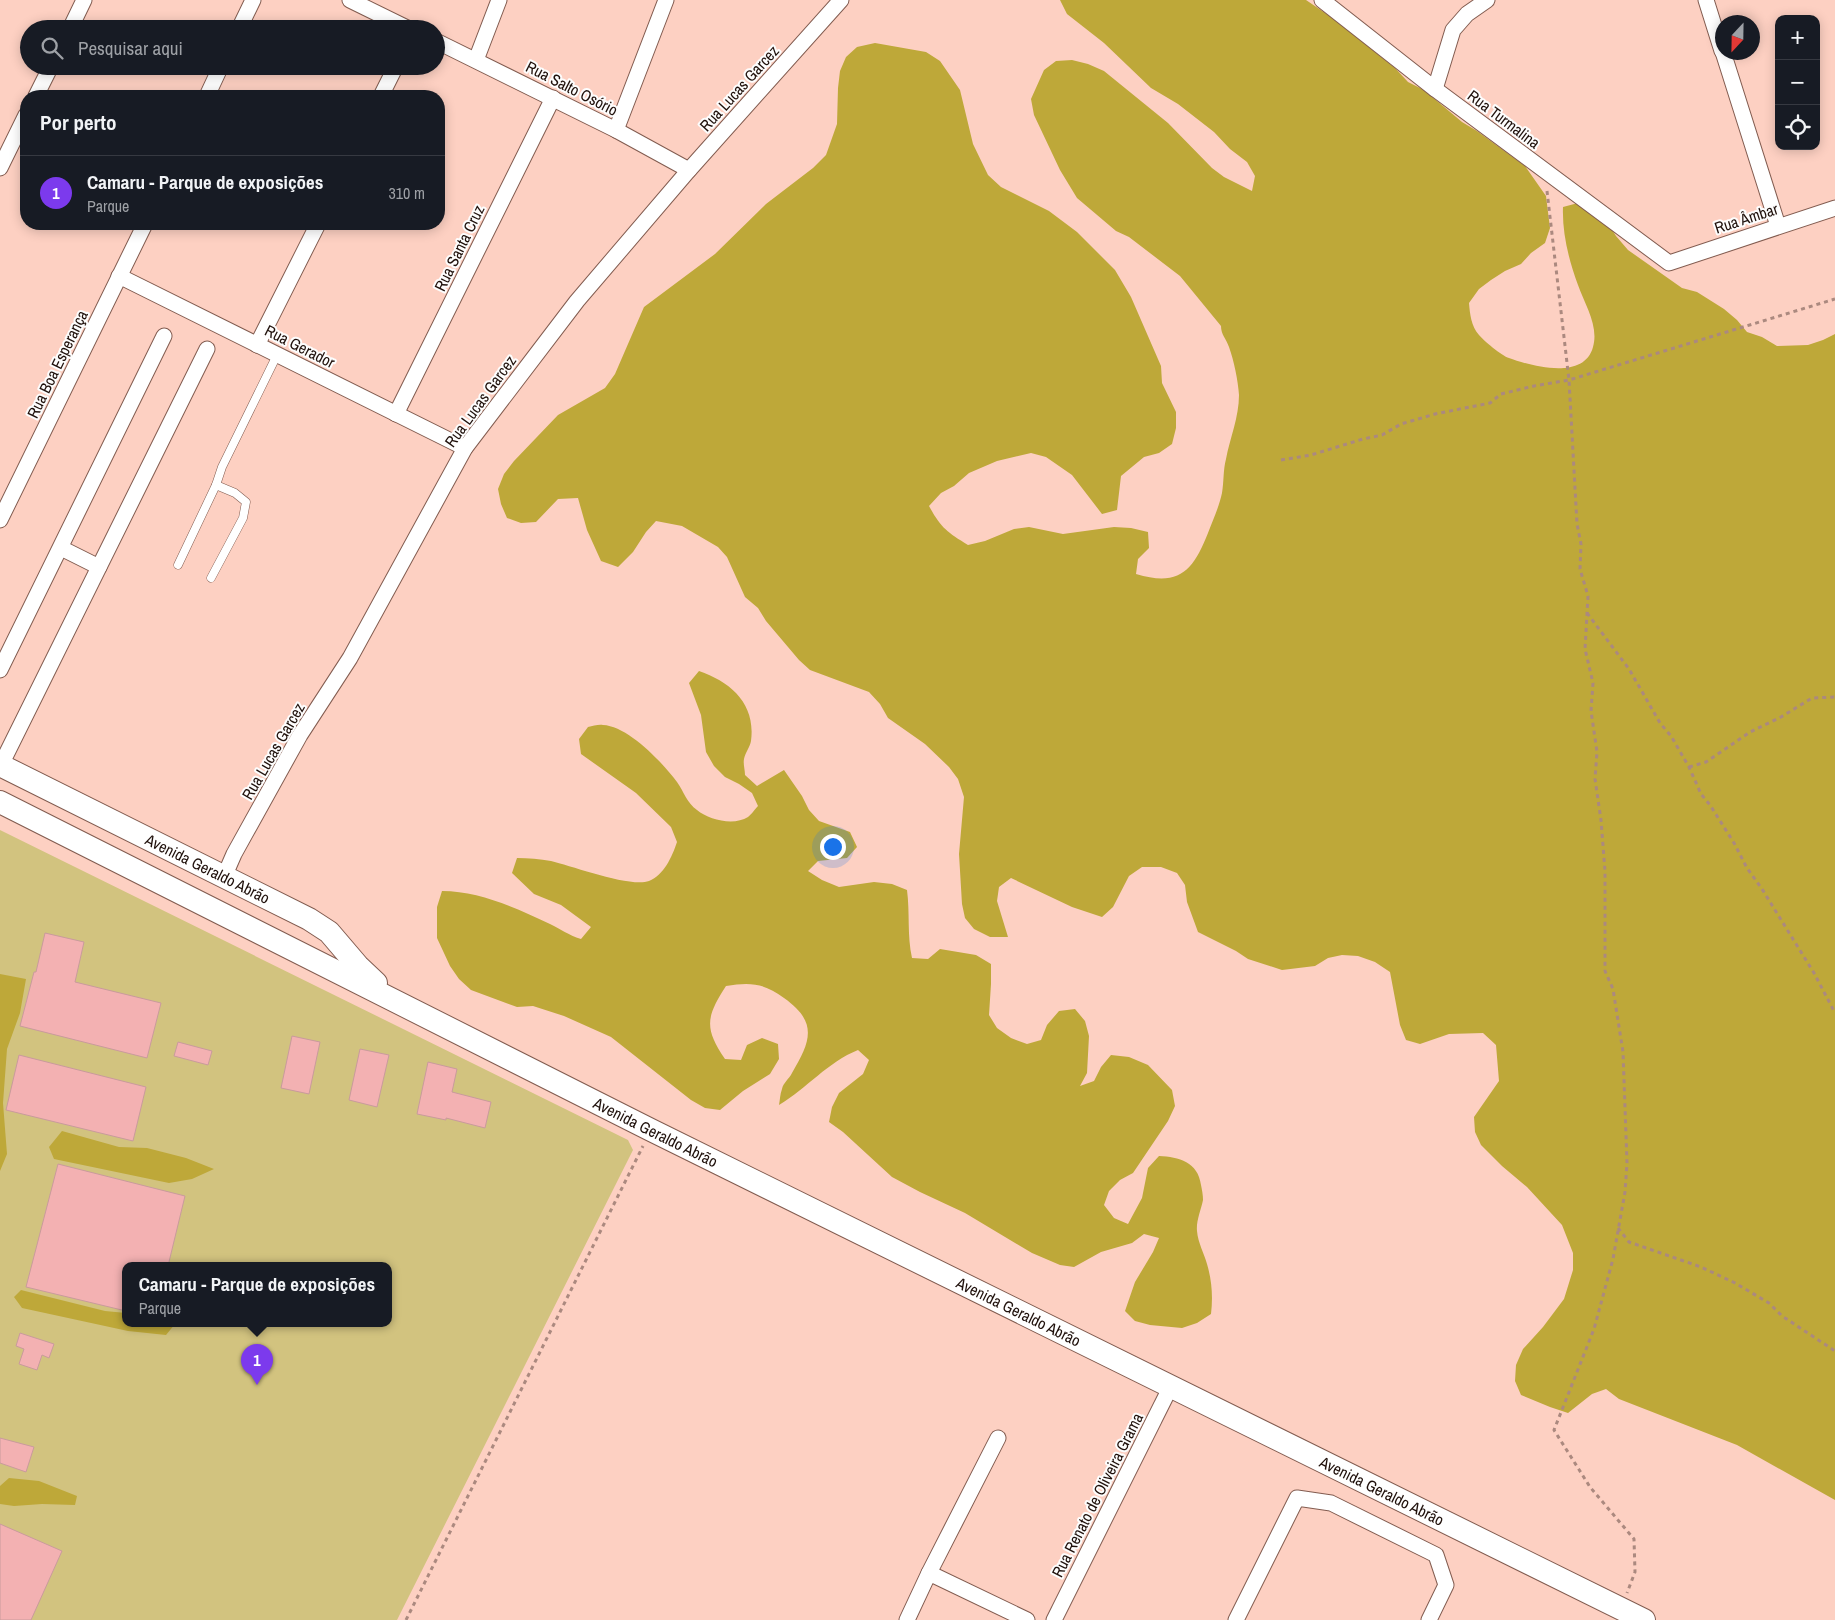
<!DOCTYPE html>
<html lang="pt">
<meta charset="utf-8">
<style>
:root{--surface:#171b24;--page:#242831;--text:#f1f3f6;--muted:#9ea1a6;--line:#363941;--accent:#7c3aed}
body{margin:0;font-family:"Archivo Narrow",sans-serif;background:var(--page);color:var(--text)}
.controls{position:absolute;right:15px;top:15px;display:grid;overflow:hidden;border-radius:10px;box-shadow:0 2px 12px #0003}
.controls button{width:45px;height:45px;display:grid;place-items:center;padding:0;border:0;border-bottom:1px solid var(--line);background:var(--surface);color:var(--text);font:25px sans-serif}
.compass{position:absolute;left:1715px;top:15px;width:45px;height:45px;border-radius:50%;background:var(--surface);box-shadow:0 2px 12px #0003;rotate:202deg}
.you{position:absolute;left:832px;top:846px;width:18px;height:18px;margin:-12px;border:4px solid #fff;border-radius:50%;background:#1a73e8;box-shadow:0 0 0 8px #1a73e833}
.badge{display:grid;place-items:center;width:32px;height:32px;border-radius:50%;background:var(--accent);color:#fff;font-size:16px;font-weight:700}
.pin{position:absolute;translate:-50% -41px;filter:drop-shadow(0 1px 2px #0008)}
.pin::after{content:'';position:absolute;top:26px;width:18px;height:15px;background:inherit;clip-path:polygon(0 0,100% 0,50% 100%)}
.popup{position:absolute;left:122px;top:1262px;width:270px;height:65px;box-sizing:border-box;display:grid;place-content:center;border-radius:10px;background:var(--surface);filter:drop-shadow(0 1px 4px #0005);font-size:16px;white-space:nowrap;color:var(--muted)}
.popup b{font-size:19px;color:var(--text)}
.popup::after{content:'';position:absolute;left:50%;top:100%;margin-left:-10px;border:10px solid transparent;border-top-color:var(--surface)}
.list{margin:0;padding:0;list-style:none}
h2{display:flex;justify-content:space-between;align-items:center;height:65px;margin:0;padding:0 20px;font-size:21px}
h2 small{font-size:16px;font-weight:400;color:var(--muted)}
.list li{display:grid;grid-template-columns:32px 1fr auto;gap:15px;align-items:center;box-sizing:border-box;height:75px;padding:0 20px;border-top:1px solid var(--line)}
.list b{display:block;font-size:19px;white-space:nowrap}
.list p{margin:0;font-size:16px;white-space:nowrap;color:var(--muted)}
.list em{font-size:16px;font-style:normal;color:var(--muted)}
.icon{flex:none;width:28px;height:28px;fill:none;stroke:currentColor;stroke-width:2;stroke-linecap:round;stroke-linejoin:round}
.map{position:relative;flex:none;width:1835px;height:1620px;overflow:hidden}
.search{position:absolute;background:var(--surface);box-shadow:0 2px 12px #0003;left:20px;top:20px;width:425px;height:55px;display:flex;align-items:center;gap:12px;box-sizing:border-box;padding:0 18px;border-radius:28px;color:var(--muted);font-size:19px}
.panel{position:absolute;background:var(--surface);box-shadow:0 2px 12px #0003;left:20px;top:90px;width:425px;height:140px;border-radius:20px}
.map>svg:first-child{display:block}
.green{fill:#d2c37f;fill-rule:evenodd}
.forest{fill:#bea839}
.building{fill:#f3b1b2;stroke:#c99b9c}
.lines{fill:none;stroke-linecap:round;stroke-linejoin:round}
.lane-casing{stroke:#825c50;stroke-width:9}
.street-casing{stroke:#825c50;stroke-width:17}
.secondary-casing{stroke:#825c50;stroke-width:24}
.path{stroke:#ab897f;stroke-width:3;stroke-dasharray:4 4;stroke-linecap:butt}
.lane{stroke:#fff;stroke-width:8}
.street{stroke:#fff;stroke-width:15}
.secondary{stroke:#fff;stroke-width:22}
.labels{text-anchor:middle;stroke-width:4;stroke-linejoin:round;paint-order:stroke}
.street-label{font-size:16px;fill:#1f100b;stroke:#fdfdfd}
</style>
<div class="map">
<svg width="1835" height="1620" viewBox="0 0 1835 1620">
<rect width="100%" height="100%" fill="#fdd0c2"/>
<!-- green -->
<path class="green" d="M0 830 628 1140 633 1150 397 1620H0ZM126 1266H388V1324H126Z"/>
<!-- forest -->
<g class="forest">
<path d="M1060 0H1306L1334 19 1395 68 1408 82 1424 90 1462 122 1477 131 1525 166 1546 196 1550 228 1545 243 1531 253 1521 264 1505 271 1491 280 1479 289 1469 303C1470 314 1471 326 1479 335 1483 340 1502 356 1509 358 1531 366 1584 381 1593 347 1599 326 1585 305 1578 285 1569 261 1562 233 1563 207L1578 203 1606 220 1616 236 1628 250 1682 288 1697 292 1724 309 1737 320 1747 332 1762 337 1777 346 1808 345 1823 340 1835 334V1500L1737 1445 1619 1399 1606 1389 1592 1394 1568 1413 1550 1407 1521 1395 1515 1381 1516 1365 1523 1349 1543 1327 1564 1299 1573 1270V1253L1562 1225 1527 1187 1502 1166 1481 1145 1475 1132 1474 1117 1499 1081 1496 1045 1483 1033 1449 1034 1420 1044 1406 1040 1400 1025 1390 972 1375 962 1358 956 1342 955 1328 958 1315 966 1282 970 1248 959 1236 951 1198 932 1187 902 1185 885 1177 873 1161 867H1142L1129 876 1113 907 1102 917 1072 907 1011 878 999 887 997 901 1008 937H990L974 929 965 918 962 904 959 854 964 797 958 779 949 767 925 744 888 718 880 704 869 692 810 670 799 660 766 621 758 608 745 597 727 557 718 547 682 526 656 521 646 532 633 552 618 567 601 561 587 530 578 498 558 499 536 522 521 523 507 518 501 504 498 489 504 474 514 461 558 415 605 388 615 374 644 307 715 254 766 204 813 168 826 155 837 124 838 88 840 71 846 57 857 47 875 43 926 52 940 61 960 90 973 144 988 175 1001 187 1049 211 1077 232 1115 270 1131 297 1161 366 1162 383 1176 412V428L1172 444 1159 453 1144 457 1121 476 1117 510 1102 514 1072 475 1046 457 1031 453 997 461 969 473 954 486 941 493 929 506C941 528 947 532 968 545L985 541 1014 529 1029 527 1063 534 1114 527 1131 528 1148 532 1149 548 1138 559 1136 574C1179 587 1193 571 1208 533 1213 520 1219 507 1222 493 1224 482 1223 470 1226 459 1230 438 1239 417 1239 395 1238 380 1234 361 1229 347 1226 338 1221 335 1221 326L1180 276 1129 237 1116 231 1077 198 1060 170 1034 115 1031 99 1044 70 1056 61 1072 60 1088 64 1104 71 1168 123 1212 168 1224 177 1252 191 1255 176 1247 162 1230 149 1214 132 1178 104 1151 88 1104 43 1067 14Z"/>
<path d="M699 671C731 682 756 704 751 741 750 747 745 753 744 759 743 764 745 770 745 775L757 786 784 770 802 796 809 810 819 821 850 832 857 847 847 858 818 861 808 871 822 880 839 887 874 882 892 884 907 890C910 913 907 935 912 958L928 959 940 949 976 955 991 964V984L989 1015 997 1028 1011 1038 1027 1044 1041 1040 1047 1025 1059 1011 1075 1009 1085 1021 1089 1036 1087 1073 1080 1086 1094 1081 1101 1067 1111 1055 1129 1057 1148 1065 1172 1090 1175 1106 1168 1121 1133 1173 1120 1180 1109 1191 1104 1205 1114 1218 1128 1224 1142 1198 1148 1168 1159 1156C1179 1157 1198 1162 1201 1185 1202 1190 1203 1195 1203 1200 1201 1210 1196 1221 1197 1231 1198 1243 1204 1253 1207 1264 1212 1281 1213 1297 1211 1314L1197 1323 1182 1328 1150 1325 1135 1321 1125 1311 1135 1282 1153 1252 1159 1238 1144 1234 1132 1243 1101 1252 1074 1267 1060 1265 1032 1253 965 1213 920 1192 892 1177 843 1132 829 1122 832 1107 839 1093 863 1074 869 1060 858 1050C828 1062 807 1088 779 1105 780 1100 780 1094 782 1089 783 1083 789 1079 792 1073 811 1041 818 1022 784 998 764 983 750 982 726 986 706 1017 704 1028 725 1059L741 1060 747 1045 762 1038 778 1044 779 1059 770 1074 743 1091 720 1110 705 1108 691 1100 611 1037 564 1016 533 1006 517 1007 471 990 459 979 450 966 437 938V907L442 891C479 891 516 908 550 924 561 929 568 935 581 939L591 927 561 905 534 894 512 873 517 858C528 858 540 859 551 861 572 866 631 888 649 881 664 875 672 857 677 842L671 827 636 793 581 754 579 739 588 727C593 726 599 724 603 725 628 726 663 763 677 782 684 792 687 803 697 810 709 820 734 826 748 817 751 815 755 809 758 806L752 793 739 784 725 777 714 766 706 752 701 715 689 683Z"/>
<polygon points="0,974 26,979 20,1013 7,1049 3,1103 7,1154 0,1171"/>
<polygon points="62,1131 119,1147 147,1148 186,1158 214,1169 192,1179 169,1183 54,1159 49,1147"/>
<polygon points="21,1290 105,1311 126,1313 126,1324 175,1324 166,1335 128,1331 22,1308 14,1297"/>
<polygon points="9,1478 39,1481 77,1496 75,1505 42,1504 14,1506 0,1504 0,1486"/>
</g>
<!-- building -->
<g class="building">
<polygon points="45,933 84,942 75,982 161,1003 147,1058 20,1026 34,972 36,972"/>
<polygon points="292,1036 320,1042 309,1094 281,1088"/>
<polygon points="178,1042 212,1051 208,1065 174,1056"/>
<polygon points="360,1049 389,1055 377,1107 349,1100"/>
<polygon points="19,1055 146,1087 133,1141 6,1110"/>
<polygon points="428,1062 457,1069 452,1092 491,1102 485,1128 446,1118 446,1120 417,1114"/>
<polygon points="58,1164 185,1196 168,1266 126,1266 126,1311 26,1287"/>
<polygon points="20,1333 54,1344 49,1358 42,1355 37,1370 19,1364 24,1349 16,1346"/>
<polygon points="0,1438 34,1447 26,1472 0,1463"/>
<polygon points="0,1524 62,1551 31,1620 0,1620"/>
</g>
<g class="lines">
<defs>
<g id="lane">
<polyline points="178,565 216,485"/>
<polyline points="211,578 243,518 246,502 235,493 216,485 222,467 277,355"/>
</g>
<g id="street">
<polyline points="350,0 409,29"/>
<polyline points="1322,0 1435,89 1669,263 1835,208"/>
<polyline points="1706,0 1722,51"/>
<polyline points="70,29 84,0"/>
<polyline points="239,29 253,0"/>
<polyline points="436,41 616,130 689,170"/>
<polyline points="1723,52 1778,226"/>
<polyline points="476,60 499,0"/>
<polyline points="1435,89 1453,30 1467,14 1487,0"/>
<polyline points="36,96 51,66"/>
<polyline points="207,96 221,66"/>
<polyline points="381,96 396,66"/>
<polyline points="616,130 666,0"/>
<polyline points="0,168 26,115"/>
<polyline points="119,276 465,448"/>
<polyline points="257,345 318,224"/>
<polyline points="396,414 553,98"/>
<polyline points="0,520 145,224"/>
<polyline points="61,548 99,567"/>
<polyline points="0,670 164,336"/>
<polyline points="0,767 207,349"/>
<polyline points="224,877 234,854 300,735 350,658 465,448 577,301 689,170 841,0"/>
<polyline points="929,1573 998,1438"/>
<polyline points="907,1620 929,1573 1027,1620"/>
<polyline points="1054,1620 1171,1386"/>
<polyline points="1236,1620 1297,1498 1331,1503 1436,1555 1446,1585 1429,1620"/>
</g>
<g id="secondary">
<path id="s1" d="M0 765 309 919 329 932 358 966 376 983"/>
<path id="s2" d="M0 802 651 1130 1644 1620"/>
</g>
</defs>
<!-- lane casing -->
<use href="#lane" class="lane-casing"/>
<!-- street casing -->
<use href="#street" class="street-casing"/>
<!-- secondary casing -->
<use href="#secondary" class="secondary-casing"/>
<!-- path -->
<g class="path">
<polyline points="1547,191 1569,380 1577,524 1581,544 1580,569 1588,596 1585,649 1593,683 1591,711 1597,752 1595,779 1601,820 1605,871 1605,971 1613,989 1623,1052 1627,1163 1625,1192 1613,1259 1594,1329 1554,1430 1590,1487 1634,1539 1635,1572 1627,1593"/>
<polyline points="1281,460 1311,455 1363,439 1382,435 1401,424 1435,414 1490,403 1501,394 1534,386 1569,380 1835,299"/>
<polyline points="1587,613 1629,669 1660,723 1671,736 1689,767 1701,794 1710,805 1734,843 1747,868 1762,889 1814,973 1835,1013"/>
<polyline points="1689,767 1706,762 1750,732 1781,717 1812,698 1835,697"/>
<polyline points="1618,1228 1629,1242 1701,1267 1735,1283 1769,1303 1782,1316 1835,1351"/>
<polyline points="406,1620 643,1146"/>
</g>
<!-- lane -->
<use href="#lane" class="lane"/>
<!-- street -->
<use href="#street" class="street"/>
<!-- secondary -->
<use href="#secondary" class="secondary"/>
</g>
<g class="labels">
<!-- street labels -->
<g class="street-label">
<text transform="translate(572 88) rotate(27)" y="6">Rua Salto Osório</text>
<text transform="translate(739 88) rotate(-48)" y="6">Rua Lucas Garcez</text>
<text transform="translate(1504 119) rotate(37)" y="6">Rua Turmalina</text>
<text transform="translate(1746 218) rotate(-18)" y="6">Rua Âmbar</text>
<text transform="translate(459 248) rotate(-64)" y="6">Rua Santa Cruz</text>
<text transform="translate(300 346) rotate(27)" y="6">Rua Gerador</text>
<text transform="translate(57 364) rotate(-64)" y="6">Rua Boa Esperança</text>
<text transform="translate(480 401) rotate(-54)" y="6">Rua Lucas Garcez</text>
<text transform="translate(273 751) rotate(-60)" y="6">Rua Lucas Garcez</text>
<text dy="6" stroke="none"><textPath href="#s1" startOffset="232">Avenida Geraldo Abrão</textPath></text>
<text dy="6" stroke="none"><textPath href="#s2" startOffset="734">Avenida Geraldo Abrão</textPath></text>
<text dy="6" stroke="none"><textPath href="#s2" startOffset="1139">Avenida Geraldo Abrão</textPath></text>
<text dy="6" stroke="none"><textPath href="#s2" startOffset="1544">Avenida Geraldo Abrão</textPath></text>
<text transform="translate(1097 1495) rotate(-63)" y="6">Rua Renato de Oliveira Grama</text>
</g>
</g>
</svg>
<div class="controls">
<button>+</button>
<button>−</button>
<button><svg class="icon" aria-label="locate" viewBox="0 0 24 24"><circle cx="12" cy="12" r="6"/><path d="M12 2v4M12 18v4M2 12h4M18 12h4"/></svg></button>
</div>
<svg class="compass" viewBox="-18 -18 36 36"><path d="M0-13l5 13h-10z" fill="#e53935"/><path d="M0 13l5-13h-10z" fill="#9ea1a6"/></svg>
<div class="you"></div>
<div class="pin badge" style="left:257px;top:1385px">1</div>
<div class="popup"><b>Camaru - Parque de exposições</b>Parque</div>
<div class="search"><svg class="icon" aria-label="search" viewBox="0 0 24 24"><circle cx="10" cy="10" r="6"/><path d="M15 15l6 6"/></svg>Pesquisar aqui</div>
<section class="panel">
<h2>Por perto<small></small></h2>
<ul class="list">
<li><span class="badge">1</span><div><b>Camaru - Parque de exposições</b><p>Parque</p></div><em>310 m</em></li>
</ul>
</section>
</div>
